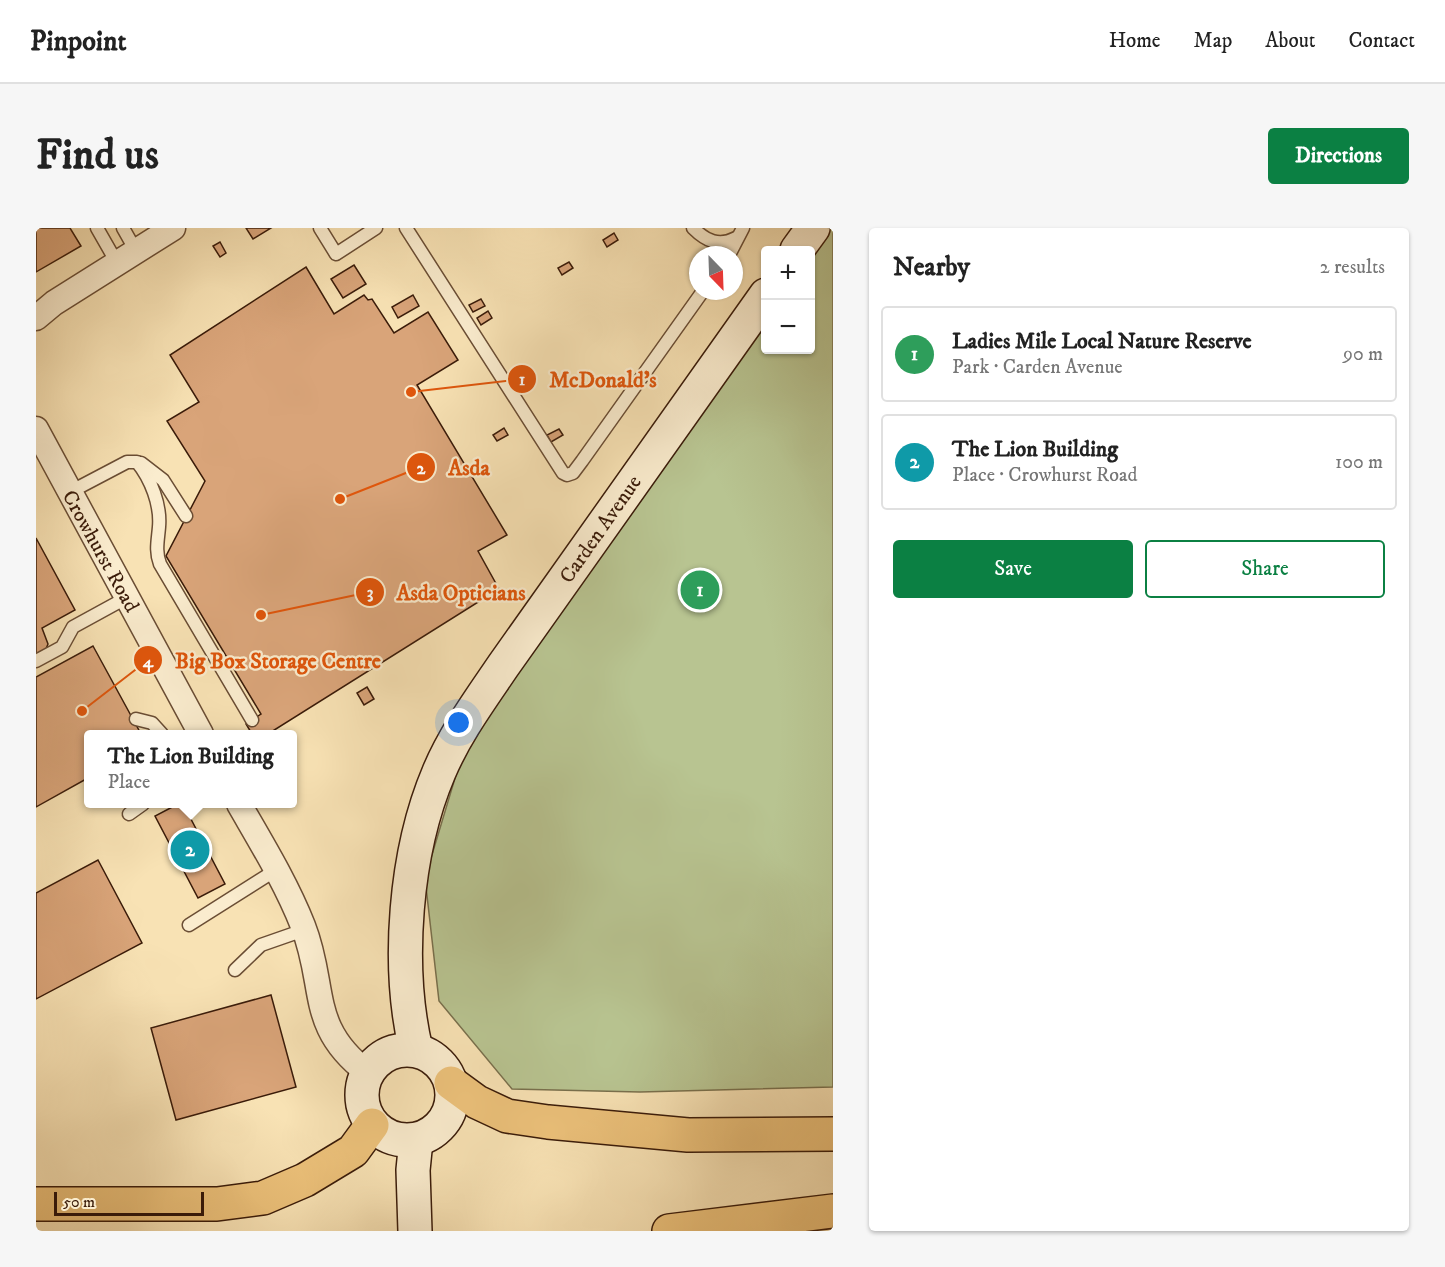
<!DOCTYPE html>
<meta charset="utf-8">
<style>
:root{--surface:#fff;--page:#f6f6f6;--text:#222;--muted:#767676;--line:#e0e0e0;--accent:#0b8043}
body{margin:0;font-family:"IM FELL DW Pica",serif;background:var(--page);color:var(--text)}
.controls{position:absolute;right:18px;top:18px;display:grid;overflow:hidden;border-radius:6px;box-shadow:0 2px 4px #0004}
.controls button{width:54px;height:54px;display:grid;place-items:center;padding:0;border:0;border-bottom:2px solid var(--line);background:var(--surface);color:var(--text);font:30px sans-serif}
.compass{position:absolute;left:653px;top:18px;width:54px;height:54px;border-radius:50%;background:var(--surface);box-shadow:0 2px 4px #0004;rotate:157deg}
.scale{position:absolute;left:18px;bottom:15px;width:150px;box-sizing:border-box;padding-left:6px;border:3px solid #3a1b09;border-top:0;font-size:16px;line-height:21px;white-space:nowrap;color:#3a1b09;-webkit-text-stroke:4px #faecce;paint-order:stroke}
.you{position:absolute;left:423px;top:495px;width:21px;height:21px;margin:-15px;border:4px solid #fff;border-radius:50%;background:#1a73e8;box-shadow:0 0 0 9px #1a73e833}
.badge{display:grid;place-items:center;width:39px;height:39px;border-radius:50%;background:var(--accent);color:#fff;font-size:20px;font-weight:700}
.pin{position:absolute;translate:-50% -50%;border:3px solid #fff;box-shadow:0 2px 6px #0006}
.popup{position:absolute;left:48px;top:502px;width:213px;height:78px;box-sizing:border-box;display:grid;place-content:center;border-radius:6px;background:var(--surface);filter:drop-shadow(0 2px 4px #0005);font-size:20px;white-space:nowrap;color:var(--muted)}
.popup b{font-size:22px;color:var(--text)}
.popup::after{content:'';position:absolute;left:50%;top:100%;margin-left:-12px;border:12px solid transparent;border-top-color:var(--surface)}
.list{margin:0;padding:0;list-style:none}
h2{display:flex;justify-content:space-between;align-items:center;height:78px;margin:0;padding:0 24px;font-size:26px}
h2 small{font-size:20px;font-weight:400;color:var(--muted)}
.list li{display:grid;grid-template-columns:39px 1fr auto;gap:18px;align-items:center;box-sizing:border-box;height:96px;margin:0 12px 12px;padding:0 12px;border:2px solid var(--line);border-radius:6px}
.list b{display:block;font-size:22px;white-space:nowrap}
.list p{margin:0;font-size:20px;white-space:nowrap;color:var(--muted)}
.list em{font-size:20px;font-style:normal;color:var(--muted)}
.actions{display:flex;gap:12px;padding:18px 24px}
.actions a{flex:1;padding:14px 0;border:2px solid var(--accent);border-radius:6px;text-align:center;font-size:21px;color:var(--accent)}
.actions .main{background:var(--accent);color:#fff}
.map{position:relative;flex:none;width:797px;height:1003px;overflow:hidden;border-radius:6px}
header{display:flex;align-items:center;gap:36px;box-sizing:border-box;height:84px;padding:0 30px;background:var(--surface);border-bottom:2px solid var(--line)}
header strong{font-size:28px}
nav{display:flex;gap:33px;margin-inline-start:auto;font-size:21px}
.intro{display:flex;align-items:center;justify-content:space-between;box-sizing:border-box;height:144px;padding:0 36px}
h1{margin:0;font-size:42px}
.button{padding:15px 27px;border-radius:6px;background:var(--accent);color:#fff;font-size:21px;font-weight:700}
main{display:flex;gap:36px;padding:0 36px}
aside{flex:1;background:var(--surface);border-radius:6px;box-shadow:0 2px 4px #0004}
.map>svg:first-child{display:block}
.green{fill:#b8c491;stroke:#79704d;stroke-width:1.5}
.building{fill:#d9a479;stroke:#3a1b09;stroke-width:1.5}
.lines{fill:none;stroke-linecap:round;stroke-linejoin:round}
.lane-casing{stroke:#6a4d34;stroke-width:15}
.street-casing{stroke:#6a4d34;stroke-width:27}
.secondary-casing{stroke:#3a1b09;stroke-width:36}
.highway-casing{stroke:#3a1b09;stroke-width:36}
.lane{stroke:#faecce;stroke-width:12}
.street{stroke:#faecce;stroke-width:24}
.secondary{stroke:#faecce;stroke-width:33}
.highway{stroke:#ecc17a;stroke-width:33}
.labels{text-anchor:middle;stroke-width:4.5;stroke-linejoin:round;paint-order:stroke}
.street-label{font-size:21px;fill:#3a1b09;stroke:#faecce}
.leader{fill:none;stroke:#df560c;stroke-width:2}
.callout-dot{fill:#df560c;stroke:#faecce;stroke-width:2}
.mark-label{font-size:18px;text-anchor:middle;font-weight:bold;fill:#fff}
.callout-label{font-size:22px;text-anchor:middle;font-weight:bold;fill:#df560c;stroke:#faecce;stroke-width:4.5;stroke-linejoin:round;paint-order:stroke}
</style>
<header>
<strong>Pinpoint</strong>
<nav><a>Home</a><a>Map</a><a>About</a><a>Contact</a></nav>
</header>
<div class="intro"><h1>Find us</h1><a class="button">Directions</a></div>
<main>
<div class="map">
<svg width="797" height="1003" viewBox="0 0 797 1003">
<rect width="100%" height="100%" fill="#f8e2b4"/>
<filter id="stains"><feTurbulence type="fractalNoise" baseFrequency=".00333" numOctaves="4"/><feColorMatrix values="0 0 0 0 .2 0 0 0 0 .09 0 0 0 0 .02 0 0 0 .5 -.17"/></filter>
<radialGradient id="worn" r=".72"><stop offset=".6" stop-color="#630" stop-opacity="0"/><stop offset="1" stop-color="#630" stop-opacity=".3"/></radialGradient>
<!-- green -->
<polygon class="green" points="794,0 797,0 797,859 604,864 476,861 403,773 389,650 438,487 729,89 730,122 774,122 775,27"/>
<!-- building -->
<g class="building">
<polygon points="0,0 34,0 45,18 0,44"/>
<polygon points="210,0 235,0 217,11"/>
<polygon points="578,5 582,12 571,19 567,12"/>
<polygon points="184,14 190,25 184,29 177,18"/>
<polygon points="533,34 537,40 526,47 522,40"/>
<polygon points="318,37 330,56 307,70 295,51"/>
<polygon points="270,39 298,86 328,67 332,72 336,71 358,105 392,84 422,132 381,157 471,307 442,323 463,361 232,506 216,506 210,496 225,486 130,328 169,253 131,193 163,174 134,127"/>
<polygon points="377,67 383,78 362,90 356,79"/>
<polygon points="445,71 449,78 437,84 433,77"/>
<polygon points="452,83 456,90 445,97 441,90"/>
<polygon points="468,200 472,207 461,213 457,207"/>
<polygon points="523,201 527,207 515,214 511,207"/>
<polygon points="0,310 39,382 6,400 12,416 10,421 0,429"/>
<polygon points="57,418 105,506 52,506 52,550 0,579 0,449"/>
<polygon points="331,459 338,471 328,477 321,465"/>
<polygon points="142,576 147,576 189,656 162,670 119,588"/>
<polygon points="62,632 106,715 0,771 0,665"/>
<polygon points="235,767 260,859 140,892 115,800"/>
</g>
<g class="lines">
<defs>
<g id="lane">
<polyline points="61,0 81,35"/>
<polyline points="87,0 100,23"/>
<polyline points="284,0 300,26 340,0"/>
<polyline points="370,0 527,245 531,247 537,245 546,233 667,63"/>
<path d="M657 0C670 13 683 19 700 10"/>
<polyline points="693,27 707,0"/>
<polyline points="105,235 127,252 150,288"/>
<path d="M32 265 91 234H101C115 251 125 277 123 299 122 312 119 323 124 336L216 492"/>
<polyline points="0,433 26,419 37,399 90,370"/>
<polyline points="100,491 116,495 126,506"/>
<polyline points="93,586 107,576"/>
<polyline points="153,697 240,642"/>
<polyline points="199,742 225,717 268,702"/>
</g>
<g id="street">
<polyline points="0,90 18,75 137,0"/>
<polyline points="0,201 165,506"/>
<path d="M203 576C226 616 250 655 267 698 291 759 271 799 332 845"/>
</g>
<g id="secondary">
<polyline points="761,22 777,0"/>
<circle cx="371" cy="867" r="45"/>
<path d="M380 822C360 737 369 624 403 544 419 506 444 472 467 438L730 67"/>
<polyline points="379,1003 377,942 380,912"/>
</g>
<g id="highway">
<polyline points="415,855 441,874 471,888 512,894 652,907 797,906"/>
<polyline points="0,976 181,976 227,970 269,952 317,923 336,897"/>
<polyline points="633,1003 797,983"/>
</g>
</defs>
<!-- lane casing -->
<use href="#lane" class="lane-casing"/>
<!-- street casing -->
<use href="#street" class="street-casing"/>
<!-- secondary casing -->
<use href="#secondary" class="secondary-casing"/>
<!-- highway casing -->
<use href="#highway" class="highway-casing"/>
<!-- lane -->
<use href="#lane" class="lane"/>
<!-- street -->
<use href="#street" class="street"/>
<!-- secondary -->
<use href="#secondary" class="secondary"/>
<!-- highway -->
<use href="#highway" class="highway"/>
</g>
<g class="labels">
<!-- street labels -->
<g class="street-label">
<text transform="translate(564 301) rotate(-55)" y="7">Carden Avenue</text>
<text transform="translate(65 323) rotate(61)" y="7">Crowhurst Road</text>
</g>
</g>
<!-- callouts -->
<path class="leader" d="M375 164L486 151M304 271L385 239M225 387L334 364M46 483L112 432"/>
<g class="callout-dot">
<circle cx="375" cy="164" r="6"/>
<circle cx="304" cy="271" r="6"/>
<circle cx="225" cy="387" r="6"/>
<circle cx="46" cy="483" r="6"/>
<circle cx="486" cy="151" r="15"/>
<circle cx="385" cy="239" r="15"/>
<circle cx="334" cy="364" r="15"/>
<circle cx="112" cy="432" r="15"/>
</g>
<g class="mark-label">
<text x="486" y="157">1</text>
<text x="385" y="246">2</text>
<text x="334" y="370">3</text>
<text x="112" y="439">4</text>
</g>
<g class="callout-label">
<text x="567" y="159">McDonald's</text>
<text x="433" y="247">Asda</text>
<text x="425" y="372">Asda Opticians</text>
<text x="242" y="440">Big Box Storage Centre</text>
</g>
<rect width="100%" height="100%" filter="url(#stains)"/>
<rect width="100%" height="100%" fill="url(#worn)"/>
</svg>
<div class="controls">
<button>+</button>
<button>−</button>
</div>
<svg class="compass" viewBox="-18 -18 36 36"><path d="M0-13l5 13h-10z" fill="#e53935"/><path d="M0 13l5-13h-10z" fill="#767676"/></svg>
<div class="scale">50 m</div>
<div class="you"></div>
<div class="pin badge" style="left:664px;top:362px;background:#2e9e5b">1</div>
<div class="pin badge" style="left:154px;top:622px;background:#0f9aa8">2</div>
<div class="popup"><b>The Lion Building</b>Place</div>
</div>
<aside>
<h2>Nearby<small>2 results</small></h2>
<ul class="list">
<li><span class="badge" style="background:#2e9e5b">1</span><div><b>Ladies Mile Local Nature Reserve</b><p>Park · Carden Avenue</p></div><em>90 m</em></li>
<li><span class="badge" style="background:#0f9aa8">2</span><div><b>The Lion Building</b><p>Place · Crowhurst Road</p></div><em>100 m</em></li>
</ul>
<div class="actions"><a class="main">Save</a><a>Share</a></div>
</aside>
</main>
